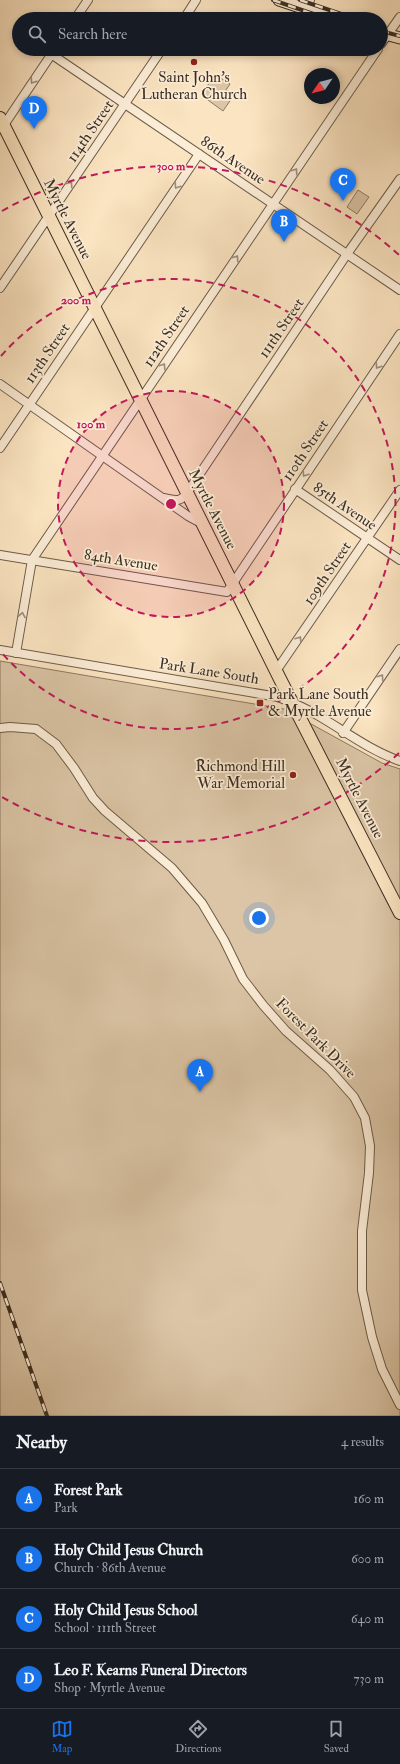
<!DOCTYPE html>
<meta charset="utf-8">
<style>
:root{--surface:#171b24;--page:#242831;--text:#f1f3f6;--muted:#9ea1a6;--line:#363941;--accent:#1a73e8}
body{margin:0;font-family:"IM FELL Double Pica",serif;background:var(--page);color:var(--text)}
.compass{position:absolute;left:304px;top:68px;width:36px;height:36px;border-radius:50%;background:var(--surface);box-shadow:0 2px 6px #0003;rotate:235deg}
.you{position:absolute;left:259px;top:918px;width:14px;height:14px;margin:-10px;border:3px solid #fff;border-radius:50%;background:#1a73e8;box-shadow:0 0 0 6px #1a73e833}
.badge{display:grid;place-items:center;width:26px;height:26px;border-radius:50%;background:var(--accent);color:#fff;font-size:13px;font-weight:700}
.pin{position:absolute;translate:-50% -33px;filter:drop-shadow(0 1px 2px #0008)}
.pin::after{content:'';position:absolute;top:21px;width:14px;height:12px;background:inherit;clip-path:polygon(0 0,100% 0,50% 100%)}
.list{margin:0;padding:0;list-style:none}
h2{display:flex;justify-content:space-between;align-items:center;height:52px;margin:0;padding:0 16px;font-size:17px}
h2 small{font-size:13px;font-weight:400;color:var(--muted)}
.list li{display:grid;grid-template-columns:26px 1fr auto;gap:12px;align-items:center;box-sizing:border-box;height:60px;padding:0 16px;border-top:1px solid var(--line)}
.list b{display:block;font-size:15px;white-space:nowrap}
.list p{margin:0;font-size:13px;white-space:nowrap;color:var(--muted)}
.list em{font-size:13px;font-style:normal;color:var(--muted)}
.icon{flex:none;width:22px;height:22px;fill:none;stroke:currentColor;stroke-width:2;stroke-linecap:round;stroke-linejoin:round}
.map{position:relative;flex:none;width:400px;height:1416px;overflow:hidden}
.search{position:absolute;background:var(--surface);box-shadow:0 2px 6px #0003;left:12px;right:12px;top:12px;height:44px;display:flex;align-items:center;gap:10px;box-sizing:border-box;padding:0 14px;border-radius:22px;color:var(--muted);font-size:15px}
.sheet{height:292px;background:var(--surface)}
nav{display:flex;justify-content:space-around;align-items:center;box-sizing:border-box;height:56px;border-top:1px solid var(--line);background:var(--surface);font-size:11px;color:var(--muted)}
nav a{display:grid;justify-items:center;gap:2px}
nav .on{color:var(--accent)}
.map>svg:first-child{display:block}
.green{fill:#dbc5a6;stroke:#8c7a64}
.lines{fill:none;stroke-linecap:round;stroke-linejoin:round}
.street-casing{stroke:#6c5c49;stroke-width:10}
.secondary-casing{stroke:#3c2e21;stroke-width:13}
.primary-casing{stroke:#3c2e21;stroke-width:14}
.street{stroke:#fcedd7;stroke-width:8}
.secondary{stroke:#fcedd7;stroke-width:11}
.primary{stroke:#fbe4c1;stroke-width:12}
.rail-casing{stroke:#3c2e21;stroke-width:4}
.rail{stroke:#fcedd7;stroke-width:2.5;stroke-dasharray:8;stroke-linecap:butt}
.oneway{stroke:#9c8e7c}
.ring{fill:none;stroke:#c2185b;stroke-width:2;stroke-dasharray:7 5}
.poi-dot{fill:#8f2418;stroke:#fcedd7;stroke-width:1.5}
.labels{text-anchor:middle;stroke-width:3.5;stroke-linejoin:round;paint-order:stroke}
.poi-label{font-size:15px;fill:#3c2e21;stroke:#fcedd7}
.street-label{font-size:15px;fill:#3c2e21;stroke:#fcedd7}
.centre{fill:#c2185b;stroke:#fcedd7;stroke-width:2}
.ring-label{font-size:12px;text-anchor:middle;font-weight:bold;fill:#c2185b;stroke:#fcedd7;stroke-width:3.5;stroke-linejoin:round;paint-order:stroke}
</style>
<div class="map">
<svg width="400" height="1416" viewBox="0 0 400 1416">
<rect width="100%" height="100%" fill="#fbe4c1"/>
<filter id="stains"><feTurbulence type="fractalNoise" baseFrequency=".005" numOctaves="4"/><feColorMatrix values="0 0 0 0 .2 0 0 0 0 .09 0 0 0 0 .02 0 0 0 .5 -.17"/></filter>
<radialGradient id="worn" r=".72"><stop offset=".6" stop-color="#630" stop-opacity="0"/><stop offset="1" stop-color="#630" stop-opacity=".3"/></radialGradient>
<!-- green -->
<g class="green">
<polygon points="219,77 230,84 226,90 234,95 223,111 201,95 212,79 215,82"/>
<polygon points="358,190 369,197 357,214 347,207"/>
<polygon points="0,661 284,709 382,763 400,769 400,1416 0,1416"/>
</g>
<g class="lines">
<defs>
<g id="street">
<polyline points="304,9 310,0"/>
<polyline points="75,19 88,0"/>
<polyline points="184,19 196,0"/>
<polyline points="381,44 400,17"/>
<polyline points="51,54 400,290"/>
<polyline points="2,128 55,49"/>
<polyline points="0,288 162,49"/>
<polyline points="0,384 188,516 201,523"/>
<polyline points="0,448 199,154"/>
<polyline points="295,489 400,560"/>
<path d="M164 498C175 500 180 503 187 493L347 254 400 179"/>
<polyline points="0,555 227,592 400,334"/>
<path d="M0 650 278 697C291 702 305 708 317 715 345 731 369 750 400 761"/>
<polyline points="16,653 32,560 378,49"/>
<polyline points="276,671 400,490"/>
<polyline points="0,728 10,727 36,729 56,744 74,768 93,798 105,811 172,868 202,903 224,940 243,979 263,1005 286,1031 330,1070 354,1097 365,1118 370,1146 369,1173 362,1231 362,1290 372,1337 382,1369 400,1405"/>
<polyline points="343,733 400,649"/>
</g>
<g id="secondary">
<polyline points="279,0 336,19"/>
<polyline points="381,33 400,38"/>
</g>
<polyline id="primary" points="0,118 281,681 400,913"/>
</defs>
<!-- street casing -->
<use href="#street" class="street-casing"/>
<!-- secondary casing -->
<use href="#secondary" class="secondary-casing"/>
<!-- primary casing -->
<use href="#primary" class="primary-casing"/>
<!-- street -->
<use href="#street" class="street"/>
<!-- secondary -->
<use href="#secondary" class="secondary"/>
<!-- primary -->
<use href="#primary" class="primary"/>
<defs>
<g id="rail">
<polyline points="273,0 328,19"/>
<polyline points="300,0 356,19"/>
<polyline points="381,31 400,36"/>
<polyline points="0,1283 47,1416"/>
</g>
</defs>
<!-- rail casing -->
<use href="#rail" class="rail-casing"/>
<!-- rail -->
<use href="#rail" class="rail"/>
</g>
<!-- one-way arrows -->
<defs><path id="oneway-chevron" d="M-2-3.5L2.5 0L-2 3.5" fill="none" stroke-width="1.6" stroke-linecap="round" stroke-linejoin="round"/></defs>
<g class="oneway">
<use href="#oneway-chevron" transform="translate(33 81) rotate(124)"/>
<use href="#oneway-chevron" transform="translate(295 171) rotate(-56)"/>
<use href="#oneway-chevron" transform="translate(70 184) rotate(-56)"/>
<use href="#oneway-chevron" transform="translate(177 186) rotate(124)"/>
<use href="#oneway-chevron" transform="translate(236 258) rotate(-56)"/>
<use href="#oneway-chevron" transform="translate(163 366) rotate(-56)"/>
<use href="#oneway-chevron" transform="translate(378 366) rotate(124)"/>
<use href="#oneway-chevron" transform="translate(305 474) rotate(124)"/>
<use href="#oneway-chevron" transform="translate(22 615) rotate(-80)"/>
<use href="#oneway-chevron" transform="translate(299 639) rotate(-56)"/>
<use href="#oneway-chevron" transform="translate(381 677) rotate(-56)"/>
</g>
<!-- distance rings -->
<circle cx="171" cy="504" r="113" fill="#c2185b" fill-opacity=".12"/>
<g class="ring">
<circle cx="171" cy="504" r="113"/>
<path d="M1 356A225 225 0 1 1 1 652"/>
<path d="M399 753A338 338 0 0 1 2 797M2 211A338 338 0 0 1 399 255"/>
</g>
<!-- markers -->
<g class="poi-dot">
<circle cx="194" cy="62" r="4"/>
<rect x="256" y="699" width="8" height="8" rx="2"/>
<circle cx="293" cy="775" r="4"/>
</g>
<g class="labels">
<!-- poi labels -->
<g class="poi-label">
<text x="194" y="82">Saint John's<tspan x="194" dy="17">Lutheran Church</tspan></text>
<text x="268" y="699" text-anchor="start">Park Lane South<tspan x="268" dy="17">&amp; Myrtle Avenue</tspan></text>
<text x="285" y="771" text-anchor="end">Richmond Hill<tspan x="285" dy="17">War Memorial</tspan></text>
</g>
<!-- street labels -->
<g class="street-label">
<text transform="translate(90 131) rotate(-56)" y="5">114th Street</text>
<text transform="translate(233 160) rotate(34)" y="5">86th Avenue</text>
<text transform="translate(68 219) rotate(63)" y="5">Myrtle Avenue</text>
<text transform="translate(281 328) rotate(-56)" y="5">111th Street</text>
<text transform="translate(166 336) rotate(-56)" y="5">112th Street</text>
<text transform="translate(47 353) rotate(-56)" y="5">113th Street</text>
<text transform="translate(305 450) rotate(-56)" y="5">110th Street</text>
<text transform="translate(345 506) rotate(34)" y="5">85th Avenue</text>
<text transform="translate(213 509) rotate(63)" y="5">Myrtle Avenue</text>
<text transform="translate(121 560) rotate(9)" y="5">84th Avenue</text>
<text transform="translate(327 573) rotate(-56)" y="5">109th Street</text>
<text transform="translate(209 671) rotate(9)" y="5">Park Lane South</text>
<text transform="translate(360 798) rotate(63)" y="5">Myrtle Avenue</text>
<text transform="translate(316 1038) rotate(45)" y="5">Forest Park Drive</text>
</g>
</g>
<circle cx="171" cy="504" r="6" class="centre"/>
<g class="ring-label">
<text x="171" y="170">300 m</text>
<text x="76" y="304">200 m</text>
<text x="91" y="428">100 m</text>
</g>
<rect width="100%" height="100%" filter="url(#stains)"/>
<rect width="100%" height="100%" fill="url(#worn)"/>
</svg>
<svg class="compass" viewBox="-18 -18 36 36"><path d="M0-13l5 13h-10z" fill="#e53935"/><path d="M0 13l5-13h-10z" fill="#9ea1a6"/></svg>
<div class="you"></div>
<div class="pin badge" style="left:200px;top:1092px">A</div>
<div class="pin badge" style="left:284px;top:242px">B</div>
<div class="pin badge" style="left:343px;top:201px">C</div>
<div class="pin badge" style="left:34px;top:129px">D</div>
<div class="search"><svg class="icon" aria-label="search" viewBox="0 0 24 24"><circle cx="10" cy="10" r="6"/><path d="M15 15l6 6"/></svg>Search here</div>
</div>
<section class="sheet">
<h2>Nearby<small>4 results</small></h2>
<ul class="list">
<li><span class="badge">A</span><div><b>Forest Park</b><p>Park</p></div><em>160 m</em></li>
<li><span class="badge">B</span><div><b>Holy Child Jesus Church</b><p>Church · 86th Avenue</p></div><em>600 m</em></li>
<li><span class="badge">C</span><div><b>Holy Child Jesus School</b><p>School · 111th Street</p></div><em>640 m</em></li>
<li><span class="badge">D</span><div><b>Leo F. Kearns Funeral Directors</b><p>Shop · Myrtle Avenue</p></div><em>730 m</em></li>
</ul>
</section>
<nav>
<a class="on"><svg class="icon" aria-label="map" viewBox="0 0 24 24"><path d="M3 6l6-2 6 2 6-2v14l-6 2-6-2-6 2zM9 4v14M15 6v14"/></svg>Map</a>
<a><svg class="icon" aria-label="directions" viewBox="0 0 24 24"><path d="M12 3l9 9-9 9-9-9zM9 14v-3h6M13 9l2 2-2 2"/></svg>Directions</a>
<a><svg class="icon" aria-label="saved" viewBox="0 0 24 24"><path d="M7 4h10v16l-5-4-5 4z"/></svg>Saved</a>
</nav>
